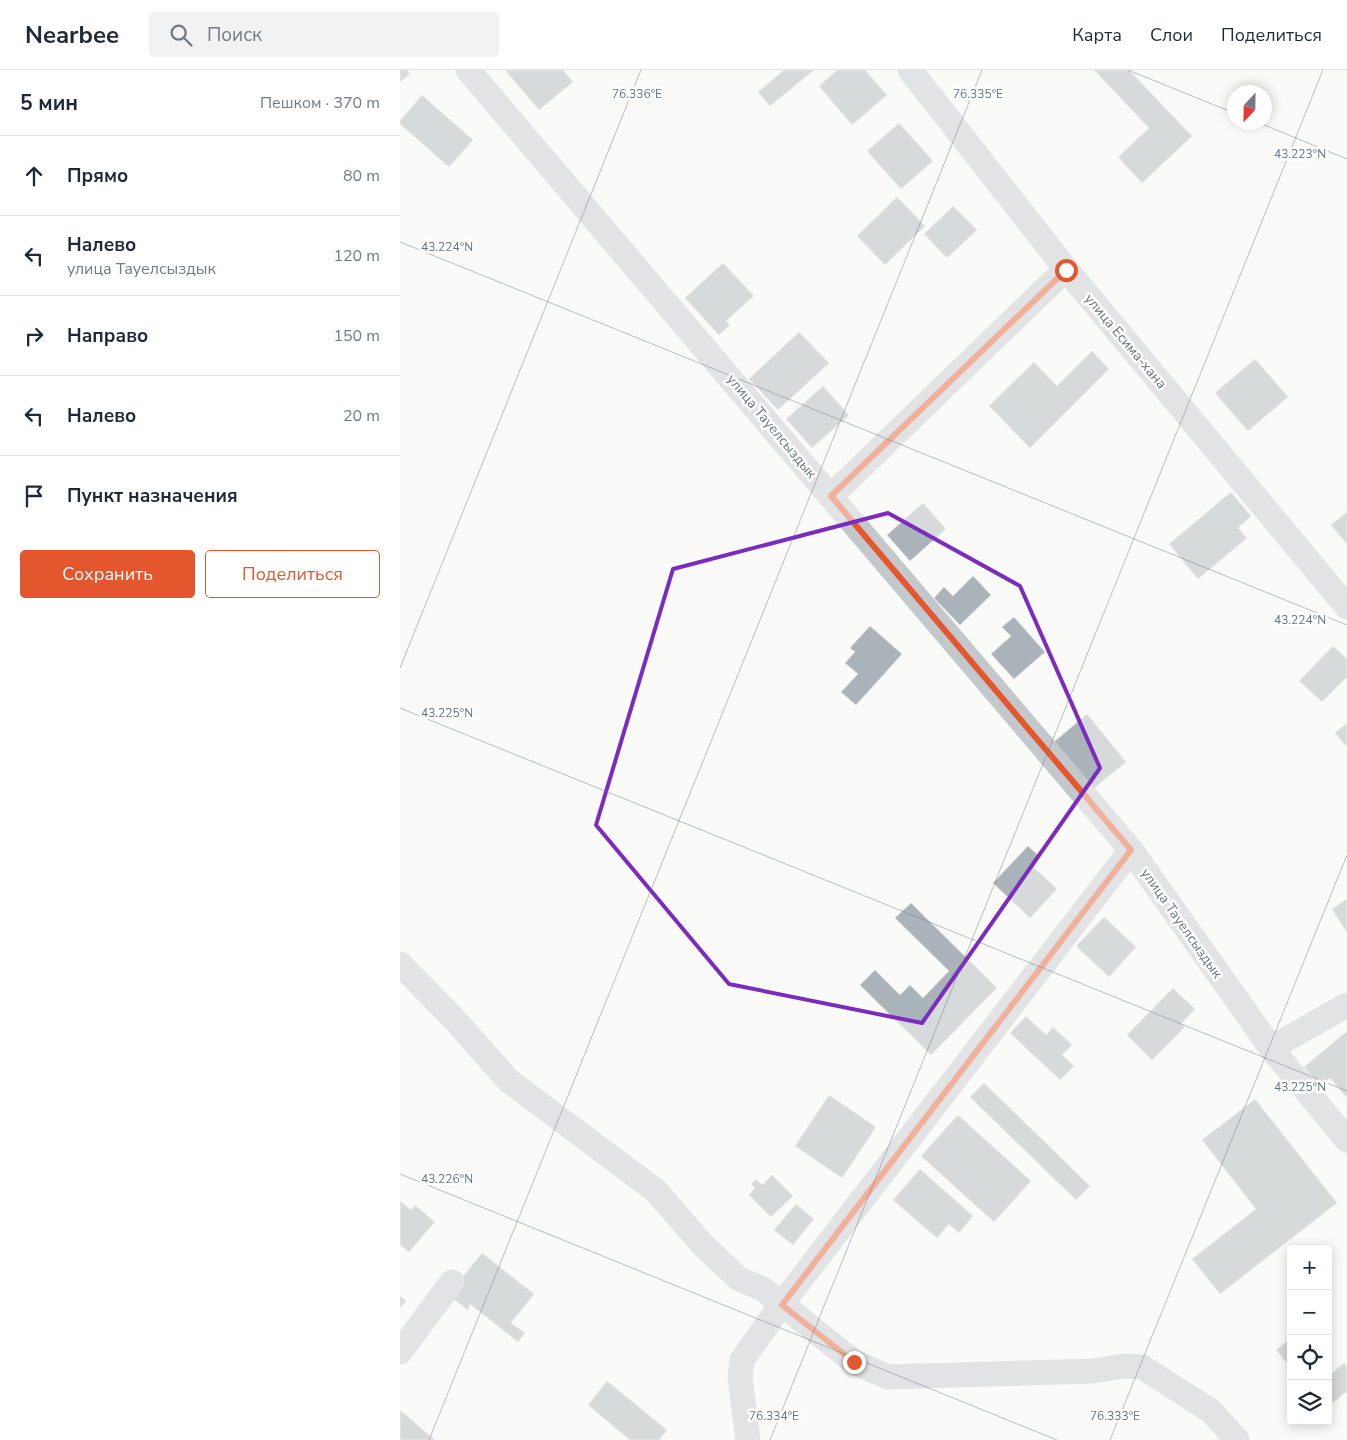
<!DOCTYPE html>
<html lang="ru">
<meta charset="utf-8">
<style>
:root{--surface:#fff;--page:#f2f2f3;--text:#1f2937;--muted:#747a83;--line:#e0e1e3;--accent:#e4572e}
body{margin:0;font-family:"Nunito Sans",sans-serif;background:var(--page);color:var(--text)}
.controls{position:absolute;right:15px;bottom:15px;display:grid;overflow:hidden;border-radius:5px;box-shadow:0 2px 12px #0003}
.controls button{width:45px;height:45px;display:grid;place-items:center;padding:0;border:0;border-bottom:1px solid var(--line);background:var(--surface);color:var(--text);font:25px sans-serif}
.compass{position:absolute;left:827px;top:15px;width:45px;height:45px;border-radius:50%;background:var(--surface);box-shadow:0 2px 12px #0003;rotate:202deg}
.stop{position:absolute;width:15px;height:15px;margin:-11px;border:4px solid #e4572e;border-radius:50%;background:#fff}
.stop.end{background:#e4572e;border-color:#fff;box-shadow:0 1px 5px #0008}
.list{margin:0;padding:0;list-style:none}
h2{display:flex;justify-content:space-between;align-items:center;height:65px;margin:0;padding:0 20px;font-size:21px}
h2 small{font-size:16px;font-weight:400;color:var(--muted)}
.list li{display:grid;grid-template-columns:32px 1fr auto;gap:15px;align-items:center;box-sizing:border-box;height:80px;padding:0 20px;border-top:1px solid var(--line)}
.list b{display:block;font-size:19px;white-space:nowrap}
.list p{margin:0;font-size:16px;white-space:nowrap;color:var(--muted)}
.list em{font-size:16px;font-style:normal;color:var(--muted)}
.actions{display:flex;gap:10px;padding:15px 20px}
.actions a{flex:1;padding:11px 0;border:1px solid var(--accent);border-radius:5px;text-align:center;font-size:18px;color:var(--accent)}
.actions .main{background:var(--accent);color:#fff}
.icon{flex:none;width:28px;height:28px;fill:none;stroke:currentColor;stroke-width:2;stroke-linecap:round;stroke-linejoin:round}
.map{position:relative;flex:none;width:947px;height:1370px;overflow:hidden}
header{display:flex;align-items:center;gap:30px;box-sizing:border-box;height:70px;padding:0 25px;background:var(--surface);border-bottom:1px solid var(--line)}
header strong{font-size:24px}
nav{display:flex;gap:28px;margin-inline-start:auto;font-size:18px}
.search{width:350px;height:45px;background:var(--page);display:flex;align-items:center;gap:12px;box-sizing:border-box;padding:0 18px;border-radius:5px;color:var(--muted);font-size:19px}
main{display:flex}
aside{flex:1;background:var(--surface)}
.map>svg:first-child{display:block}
.building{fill:#aab3b9;stroke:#dcdcda}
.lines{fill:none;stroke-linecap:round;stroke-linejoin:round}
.minor{stroke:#c3c8cc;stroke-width:25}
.route{stroke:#e4572e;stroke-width:6}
.marked{fill:none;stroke:#7b2cbf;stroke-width:4;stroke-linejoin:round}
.ticks{fill:none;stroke:#657683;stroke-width:1;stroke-opacity:0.45}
.labels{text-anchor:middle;stroke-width:5;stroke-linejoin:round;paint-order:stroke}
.street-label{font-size:14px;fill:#657683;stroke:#fff}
.ticks-label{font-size:12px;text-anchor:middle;fill:#657683;stroke:#fff;stroke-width:5;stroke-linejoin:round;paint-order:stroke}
</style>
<header>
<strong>Nearbee</strong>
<div class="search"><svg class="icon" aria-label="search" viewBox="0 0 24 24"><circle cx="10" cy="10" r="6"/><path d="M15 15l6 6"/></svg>Поиск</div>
<nav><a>Карта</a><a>Слои</a><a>Поделиться</a></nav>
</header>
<main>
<aside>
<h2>5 мин<small>Пешком · 370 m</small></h2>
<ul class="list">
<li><svg class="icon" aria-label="ahead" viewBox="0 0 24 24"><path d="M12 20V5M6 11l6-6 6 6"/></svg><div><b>Прямо</b></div><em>80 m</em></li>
<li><svg class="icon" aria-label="left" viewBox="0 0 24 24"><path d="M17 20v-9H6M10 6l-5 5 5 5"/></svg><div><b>Налево</b><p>улица Тауелсыздык</p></div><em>120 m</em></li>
<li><svg class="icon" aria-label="right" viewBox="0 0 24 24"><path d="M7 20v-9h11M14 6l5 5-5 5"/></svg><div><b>Направо</b></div><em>150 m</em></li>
<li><svg class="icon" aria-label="left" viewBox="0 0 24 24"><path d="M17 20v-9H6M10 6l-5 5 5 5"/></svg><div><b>Налево</b></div><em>20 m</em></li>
<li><svg class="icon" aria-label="arrive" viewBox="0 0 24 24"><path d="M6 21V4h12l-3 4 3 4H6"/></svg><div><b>Пункт назначения</b></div></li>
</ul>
<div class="actions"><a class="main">Сохранить</a><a>Поделиться</a></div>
</aside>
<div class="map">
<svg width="947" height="1370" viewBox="0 0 947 1370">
<rect width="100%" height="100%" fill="#fafaf8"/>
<!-- building -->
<g class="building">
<polygon points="0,0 7,0 10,4 0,12"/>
<polygon points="105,0 163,0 173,12 139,40"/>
<polygon points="384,0 414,0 370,36 358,22"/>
<polygon points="437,0 465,0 487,25 452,55 419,16"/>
<polygon points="694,0 729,0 792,66 742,113 718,87 749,58"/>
<polygon points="22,25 73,70 49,97 0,54 0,51"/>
<polygon points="499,53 533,91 501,119 467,81"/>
<polygon points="497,127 525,156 485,195 457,166"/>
<polygon points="553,136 577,160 547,188 524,164"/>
<polygon points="323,193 354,226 326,251 330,255 319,265 285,228"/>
<polygon points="399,262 429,293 378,340 349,309"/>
<polygon points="692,281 709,299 630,378 589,336 634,292 657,316"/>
<polygon points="855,289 888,327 848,361 815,323"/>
<polygon points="423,316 449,345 412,378 386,349"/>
<polygon points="831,422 851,446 838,458 847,468 798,509 769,474"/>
<polygon points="523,433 546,459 510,491 487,465"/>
<polygon points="947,442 947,474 931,455"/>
<polygon points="573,506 591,525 560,555 534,528 544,517 553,526"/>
<polygon points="614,547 645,582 614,609 591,584 611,566 602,557"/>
<polygon points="470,556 502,584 456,635 441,622 458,604 445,593 455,582 450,578"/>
<polygon points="933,576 947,589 947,607 922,632 899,611"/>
<polygon points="687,644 726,692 693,719 654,672"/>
<polygon points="947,653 947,677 935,663"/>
<polygon points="628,776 640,787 632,796 657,819 630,848 593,813"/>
<polygon points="947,829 947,863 932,839"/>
<polygon points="511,833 597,918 531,985 460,915 475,900 500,925 510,915 523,928 549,901 495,848"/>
<polygon points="704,847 736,877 709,907 676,876"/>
<polygon points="773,918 795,939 781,954 785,957 752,990 727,965"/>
<polygon points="626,946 646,965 653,957 672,975 662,985 674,996 660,1010 610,963"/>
<polygon points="947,961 947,1028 930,1008 920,1016 904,997"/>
<polygon points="584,1013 690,1116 676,1130 570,1027"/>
<polygon points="429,1025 476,1057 442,1108 395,1076"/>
<polygon points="855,1029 937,1133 820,1224 792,1189 856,1139 802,1070"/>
<polygon points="558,1045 631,1111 594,1152 521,1086"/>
<polygon points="520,1099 573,1146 559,1163 549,1154 537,1168 493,1130"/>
<polygon points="372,1105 393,1126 371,1147 349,1125 355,1118 351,1114 356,1109 362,1115"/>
<polygon points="0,1131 11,1140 15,1135 35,1152 9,1182 0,1175"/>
<polygon points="396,1134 414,1149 393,1175 374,1160"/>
<polygon points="82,1183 134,1224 111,1253 125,1263 118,1272 70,1234 68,1240 48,1225"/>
<polygon points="0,1226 6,1231 0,1238"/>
<polygon points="891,1268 891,1298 876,1280"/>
<polygon points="944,1293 947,1297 947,1321 928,1337 928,1303 930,1305"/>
<polygon points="207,1311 267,1360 259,1370 230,1370 188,1335"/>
<polygon points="0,1340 35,1370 0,1370"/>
</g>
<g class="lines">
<!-- minor -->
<g class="minor">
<polyline points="68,0 731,780 871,978 947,1070"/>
<polyline points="510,0 666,199 947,537"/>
<polyline points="431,426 666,199"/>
<polyline points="0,894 55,950 109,1011 256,1121 302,1174 339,1209 363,1219 454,1292 488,1307 693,1301 724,1296 742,1297 811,1341 837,1370"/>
<polyline points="871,978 947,935"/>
<polyline points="0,1282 52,1212"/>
<polyline points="348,1370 340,1308 342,1290 381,1235 731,780"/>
</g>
</g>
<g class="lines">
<!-- route -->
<polyline class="route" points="454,1292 382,1235 731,780 431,426 666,200"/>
</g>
<!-- marked area -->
<path d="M0 0H947V1370H0ZM488 443 620 516 700 698 522 953 329 914 196 755 273 499Z" fill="#fafaf8" fill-opacity=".55" fill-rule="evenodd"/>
<path class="marked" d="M488 443 620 516 700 698 522 953 329 914 196 755 273 499Z"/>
<!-- ticks -->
<path class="ticks" d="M728 0 834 43M857 52 947 89M0 172 947 555M0 598 241 0M0 638 947 1021M0 1104 657 1370M29 1370 582 0M370 1370 923 0M710 1370 947 785"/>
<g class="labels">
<!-- street labels -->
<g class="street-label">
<text transform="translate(726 271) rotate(50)" y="5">улица Есима-хана</text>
<text transform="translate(372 356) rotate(50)" y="5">улица Тауелсыздык</text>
<text transform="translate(782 853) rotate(55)" y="5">улица Тауелсыздык</text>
</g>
</g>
<g class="ticks-label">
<text x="237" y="28">76.336°E</text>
<text x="578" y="28">76.335°E</text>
<text x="900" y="88">43.223°N</text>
<text x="47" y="181">43.224°N</text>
<text x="900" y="554">43.224°N</text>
<text x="47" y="647">43.225°N</text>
<text x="900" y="1021">43.225°N</text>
<text x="47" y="1113">43.226°N</text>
<text x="374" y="1350">76.334°E</text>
<text x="715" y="1350">76.333°E</text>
</g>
</svg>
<div class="controls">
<button>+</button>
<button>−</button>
<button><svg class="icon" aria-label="locate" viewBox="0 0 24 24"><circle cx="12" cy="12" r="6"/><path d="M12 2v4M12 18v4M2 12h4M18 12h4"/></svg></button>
<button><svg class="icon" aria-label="layers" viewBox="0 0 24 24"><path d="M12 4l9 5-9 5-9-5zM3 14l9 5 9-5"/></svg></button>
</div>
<svg class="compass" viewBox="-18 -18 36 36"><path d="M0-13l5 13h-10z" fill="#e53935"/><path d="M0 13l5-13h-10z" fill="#747a83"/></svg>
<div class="stop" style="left:666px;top:200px"></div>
<div class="stop end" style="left:454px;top:1292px"></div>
</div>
</main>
